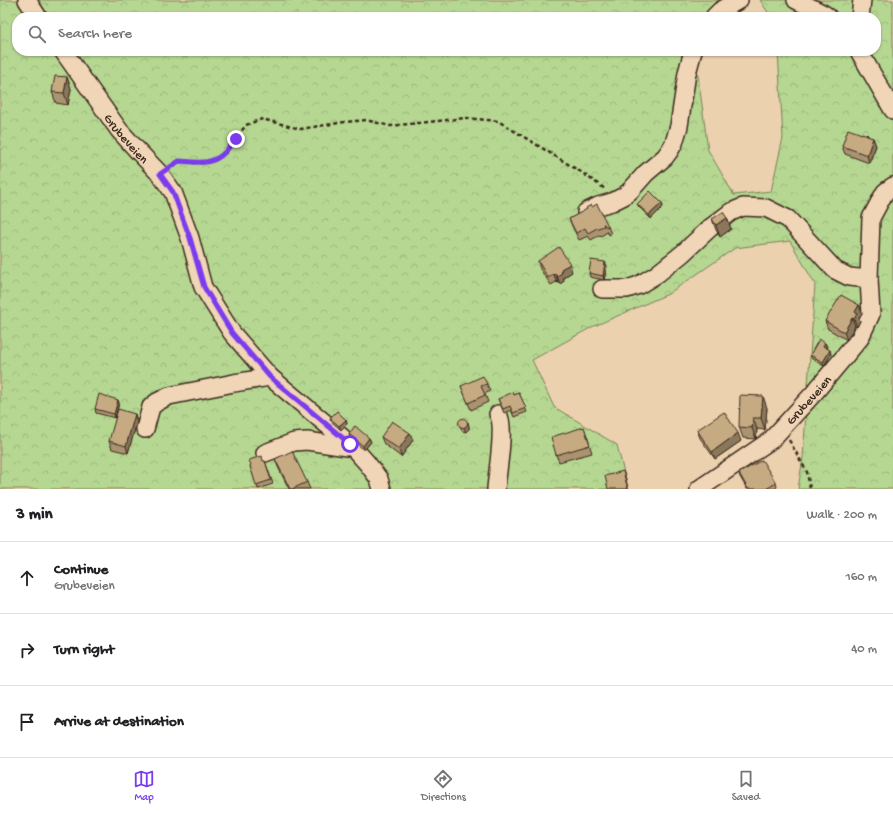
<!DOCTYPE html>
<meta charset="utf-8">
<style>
:root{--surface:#fff;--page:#f2f2f2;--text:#202124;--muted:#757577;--line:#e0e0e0;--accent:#7c3aed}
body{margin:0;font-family:"Gochi Hand",sans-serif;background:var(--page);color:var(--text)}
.stop{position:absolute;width:12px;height:12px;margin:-9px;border:3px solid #7c3aed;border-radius:50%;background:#fff}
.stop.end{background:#7c3aed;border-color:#fff;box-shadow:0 1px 4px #0008}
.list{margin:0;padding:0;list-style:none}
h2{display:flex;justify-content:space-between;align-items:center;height:52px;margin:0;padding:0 16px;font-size:17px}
h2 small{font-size:13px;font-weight:400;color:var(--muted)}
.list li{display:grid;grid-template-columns:26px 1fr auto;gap:12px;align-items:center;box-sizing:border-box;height:72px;padding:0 16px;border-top:1px solid var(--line)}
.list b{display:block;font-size:15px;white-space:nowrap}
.list p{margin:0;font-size:13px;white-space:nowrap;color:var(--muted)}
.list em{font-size:13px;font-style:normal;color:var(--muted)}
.icon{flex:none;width:22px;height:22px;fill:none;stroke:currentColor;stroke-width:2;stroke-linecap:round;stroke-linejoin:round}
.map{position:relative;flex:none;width:893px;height:489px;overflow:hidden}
.search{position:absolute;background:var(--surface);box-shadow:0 1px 3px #0004;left:12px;right:12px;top:12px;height:44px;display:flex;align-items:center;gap:10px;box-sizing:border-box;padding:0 14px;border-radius:16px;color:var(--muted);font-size:15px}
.sheet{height:268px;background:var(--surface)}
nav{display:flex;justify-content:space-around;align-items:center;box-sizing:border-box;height:56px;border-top:1px solid var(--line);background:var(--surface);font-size:11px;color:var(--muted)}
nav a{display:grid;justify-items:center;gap:2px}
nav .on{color:var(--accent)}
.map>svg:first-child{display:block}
.forest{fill:url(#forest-crowns);stroke:#788058}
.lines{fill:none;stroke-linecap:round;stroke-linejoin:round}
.minor-casing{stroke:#3b2a1e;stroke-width:20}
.path{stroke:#3b2a1e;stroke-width:2.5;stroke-dasharray:4 3;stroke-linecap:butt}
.minor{stroke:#f0d5b7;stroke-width:17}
.wall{fill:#aa9370;stroke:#3b2a1e}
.shaded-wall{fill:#8b785b;stroke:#3b2a1e}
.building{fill:#c6ab82;stroke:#3b2a1e}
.route{stroke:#7c3aed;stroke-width:5}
.labels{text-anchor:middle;stroke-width:3.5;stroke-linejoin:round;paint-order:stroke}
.street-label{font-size:13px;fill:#3b2a1e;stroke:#f0d5b7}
</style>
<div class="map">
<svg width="893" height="489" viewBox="0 0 893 489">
<defs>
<pattern id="forest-crowns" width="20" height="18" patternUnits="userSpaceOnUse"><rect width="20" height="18" fill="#b5d791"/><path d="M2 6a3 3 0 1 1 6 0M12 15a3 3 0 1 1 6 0" fill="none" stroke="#9db97d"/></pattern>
</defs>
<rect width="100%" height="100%" fill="#ecd1ae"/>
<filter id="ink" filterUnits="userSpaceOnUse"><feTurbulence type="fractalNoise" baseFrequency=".025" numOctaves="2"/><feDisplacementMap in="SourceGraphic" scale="8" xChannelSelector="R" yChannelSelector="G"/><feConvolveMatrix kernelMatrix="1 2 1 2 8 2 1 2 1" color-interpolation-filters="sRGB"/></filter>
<g filter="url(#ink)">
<!-- forest -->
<polygon class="forest" points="0,0 723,0 707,17 17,17 17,51 700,51 697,68 708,150 734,195 771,191 783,138 778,51 876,51 876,17 771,17 760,0 893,0 893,489 798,489 803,457 815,284 790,241 735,248 668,294 592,327 532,360 554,407 617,445 628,489 0,489"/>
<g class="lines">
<defs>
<g id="minor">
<polyline points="27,0 38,17"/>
<polyline points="796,0 824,14 828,17"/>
<polyline points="714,17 720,11 739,0"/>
<polyline points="860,17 862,0"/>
<path id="s1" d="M63 51 119 130 137 150 160 174 173 192 190 238 203 287 232 333 270 377 350 444 367 463 379 479 382 489"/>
<polyline points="859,51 893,110"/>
<polyline points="586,212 598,206 612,202 624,196 630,191 646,173 665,157 670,150 674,143 679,126 687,73 693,51"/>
<polyline points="602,289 627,289 639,285 657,274 682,254 710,228 731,212 743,207 766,208 788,219 835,270 849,277 869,279"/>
<polyline points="145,429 151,407 157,402 169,396 234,383 270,377"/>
<polyline points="265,453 294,442 307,441 347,447 350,444"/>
<path d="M496 489C497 473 506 426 498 414"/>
<path id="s2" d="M699 489 771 440 814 393 860 338 871 314 869 279 871 218 885 192 893 186"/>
</g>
</defs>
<!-- minor casing -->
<use href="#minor" class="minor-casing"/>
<!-- path -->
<g class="path">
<polyline points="173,165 179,161 198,163 211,162 225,153 246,125 262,119 300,129 345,122 366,120 390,126 466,118 498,121 581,172 605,189"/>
<polyline points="789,440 807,472 810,489"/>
</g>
<!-- minor -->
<use href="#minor" class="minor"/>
</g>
<!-- wall -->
<g class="wall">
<polygon points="67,77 71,89 68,105 56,103 52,92"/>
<polygon points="862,134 868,135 868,137 873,138 876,146 869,163 845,154 842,146"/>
<polygon points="662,203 663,207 651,219 639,207 637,204"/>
<polygon points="592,207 608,226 611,234 609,235 607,232 606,232 606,233 601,236 600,235 591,240 588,236 579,240 572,226 569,219"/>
<polygon points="727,218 731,229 720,237 716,230 712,219"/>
<polygon points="538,261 572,272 564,277 565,278 563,278 564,281 560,284 558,282 557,283 556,282 551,285 540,269"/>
<polygon points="605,262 607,266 604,280 590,277 589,273"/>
<polygon points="859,305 862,313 859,318 860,321 857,327 855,326 847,340 828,329 825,321"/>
<polygon points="825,343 827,347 826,347 831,354 824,366 812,359 810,355"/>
<polygon points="487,384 490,391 485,394 488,402 471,410 461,386"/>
<polygon points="519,393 527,412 514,417 511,410 504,413 498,399 514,395"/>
<polygon points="118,400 119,403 115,418 96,413 95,409"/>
<polygon points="767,408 765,430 757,429 756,439 743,438 739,427"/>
<polygon points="135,414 137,422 128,453 112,449 109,441"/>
<polygon points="330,418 346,420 347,424 341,430 332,422"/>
<polygon points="459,424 469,426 469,429 466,432 462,431"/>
<polygon points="584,427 592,453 559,462 556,455"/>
<polygon points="697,430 741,441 715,459 700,438"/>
<polygon points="349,434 369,438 371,442 364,450 350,438"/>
<polygon points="381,437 413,440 401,457 384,444"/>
<polygon points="275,459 307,482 310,489 289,489 278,467"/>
<polygon points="265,461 273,484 258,489 250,466"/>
<polygon points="739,473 776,483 777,487 775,489 747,489 740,477"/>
</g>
<!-- shaded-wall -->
<g class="shaded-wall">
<polygon points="67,77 71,89 68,105 64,93"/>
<polygon points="873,138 876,146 869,163 867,155"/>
<polygon points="662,203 663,207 651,219 649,215"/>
<polygon points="727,218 731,229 720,237 716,225"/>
<polygon points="605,262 607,266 604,280 603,276"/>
<polygon points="570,264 572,272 564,277 565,278 563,278 564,281 560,284 557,276 561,269"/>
<polygon points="556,274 558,282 557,283 554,275"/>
<polygon points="859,305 862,313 859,318 860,321 857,327 854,319 855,312"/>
<polygon points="852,318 855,326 847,340 844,332"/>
<polygon points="825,343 827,347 825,350 823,346"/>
<polygon points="830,350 831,354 824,366 823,362"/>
<polygon points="763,396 767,408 765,430 761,418"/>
<polygon points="118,400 119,403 115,418 114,414"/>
<polygon points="135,414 137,422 128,453 126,446"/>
<polygon points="753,418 757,429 756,439 752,428"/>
<polygon points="346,420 347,424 341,430 339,426"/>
<polygon points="468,422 469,426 469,429 466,432 464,428"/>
<polygon points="410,433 413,440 401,457 399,449"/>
<polygon points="738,433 741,441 715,459 712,452"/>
<polygon points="369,438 371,442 364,450 363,446"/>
<polygon points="623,471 626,479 628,489"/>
</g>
<!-- building -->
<g class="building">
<polygon points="55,76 67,77 64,93 52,92"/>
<polygon points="848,129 862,134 862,133 868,135 867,136 873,138 867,155 842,146"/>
<polygon points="650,191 662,203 649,215 637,204"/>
<polygon points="597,204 608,226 606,227 604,224 603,224 604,226 598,228 597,228 588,233 585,228 576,233 569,219 587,209 586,208 591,205 592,207"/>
<polygon points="723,212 727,218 716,225 712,219"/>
<polygon points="559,247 570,264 561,269 562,270 560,271 562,273 557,276 556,274 554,275 553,274 548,278 538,261"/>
<polygon points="591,260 605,262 603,276 589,273"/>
<polygon points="841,295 859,305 855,312 857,314 854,319 852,318 844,332 825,321"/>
<polygon points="819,339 825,343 823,346 830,350 823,362 810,355"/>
<polygon points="483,376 487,384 481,386 485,395 468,403 461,386"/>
<polygon points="513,392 514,395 519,393 526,408 513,413 510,406 503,409 498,399"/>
<polygon points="99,394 118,400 114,414 95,409"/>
<polygon points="740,395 763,396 761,418 753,418 752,428 739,427"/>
<polygon points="118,409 135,414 126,446 109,441"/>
<polygon points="337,411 346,420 339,426 330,418"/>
<polygon points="724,412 738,433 712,452 697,430"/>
<circle cx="463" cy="423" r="4.5"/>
<polygon points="392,421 410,433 399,449 381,437"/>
<polygon points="355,426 369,438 363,446 349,434"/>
<polygon points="584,427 590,445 556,455 551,437"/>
<polygon points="292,451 307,482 292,489 290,489 275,459"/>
<polygon points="262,456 263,461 265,461 271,480 256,485 250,466 251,465 249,460"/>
<polygon points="762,460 776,483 766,489 748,489 739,473"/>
<polygon points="623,471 628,489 608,489 605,476"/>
</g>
</g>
<g class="lines" filter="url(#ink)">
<!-- route -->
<path class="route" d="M236 139C232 143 229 148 225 152 212 166 196 162 179 161L160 174 173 192 190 238 204 287 232 333 270 377 350 444"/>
</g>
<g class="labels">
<!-- street labels -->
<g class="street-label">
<text dy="5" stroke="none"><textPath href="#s1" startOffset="108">Grubeveien</textPath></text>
<text dy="5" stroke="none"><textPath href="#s2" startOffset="142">Grubeveien</textPath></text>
</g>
</g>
</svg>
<div class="stop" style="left:350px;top:444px"></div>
<div class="stop end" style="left:236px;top:139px"></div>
<div class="search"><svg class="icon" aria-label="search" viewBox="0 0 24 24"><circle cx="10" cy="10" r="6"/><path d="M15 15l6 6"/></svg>Search here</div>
</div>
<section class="sheet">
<h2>3 min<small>Walk · 200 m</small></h2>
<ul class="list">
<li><svg class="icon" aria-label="ahead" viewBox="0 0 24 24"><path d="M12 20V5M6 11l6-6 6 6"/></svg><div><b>Continue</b><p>Grubeveien</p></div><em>160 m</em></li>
<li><svg class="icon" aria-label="right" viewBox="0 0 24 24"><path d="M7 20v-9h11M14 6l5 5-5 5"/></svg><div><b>Turn right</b></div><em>40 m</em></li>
<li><svg class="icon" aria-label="arrive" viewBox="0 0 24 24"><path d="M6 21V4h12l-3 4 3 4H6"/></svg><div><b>Arrive at destination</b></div></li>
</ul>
</section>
<nav>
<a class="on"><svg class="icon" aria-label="map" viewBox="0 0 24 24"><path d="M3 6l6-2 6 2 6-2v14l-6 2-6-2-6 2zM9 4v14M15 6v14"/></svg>Map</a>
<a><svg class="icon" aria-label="directions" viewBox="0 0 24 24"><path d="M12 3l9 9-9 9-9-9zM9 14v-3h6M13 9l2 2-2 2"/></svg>Directions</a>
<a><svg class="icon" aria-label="saved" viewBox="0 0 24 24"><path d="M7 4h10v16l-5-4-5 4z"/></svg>Saved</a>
</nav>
